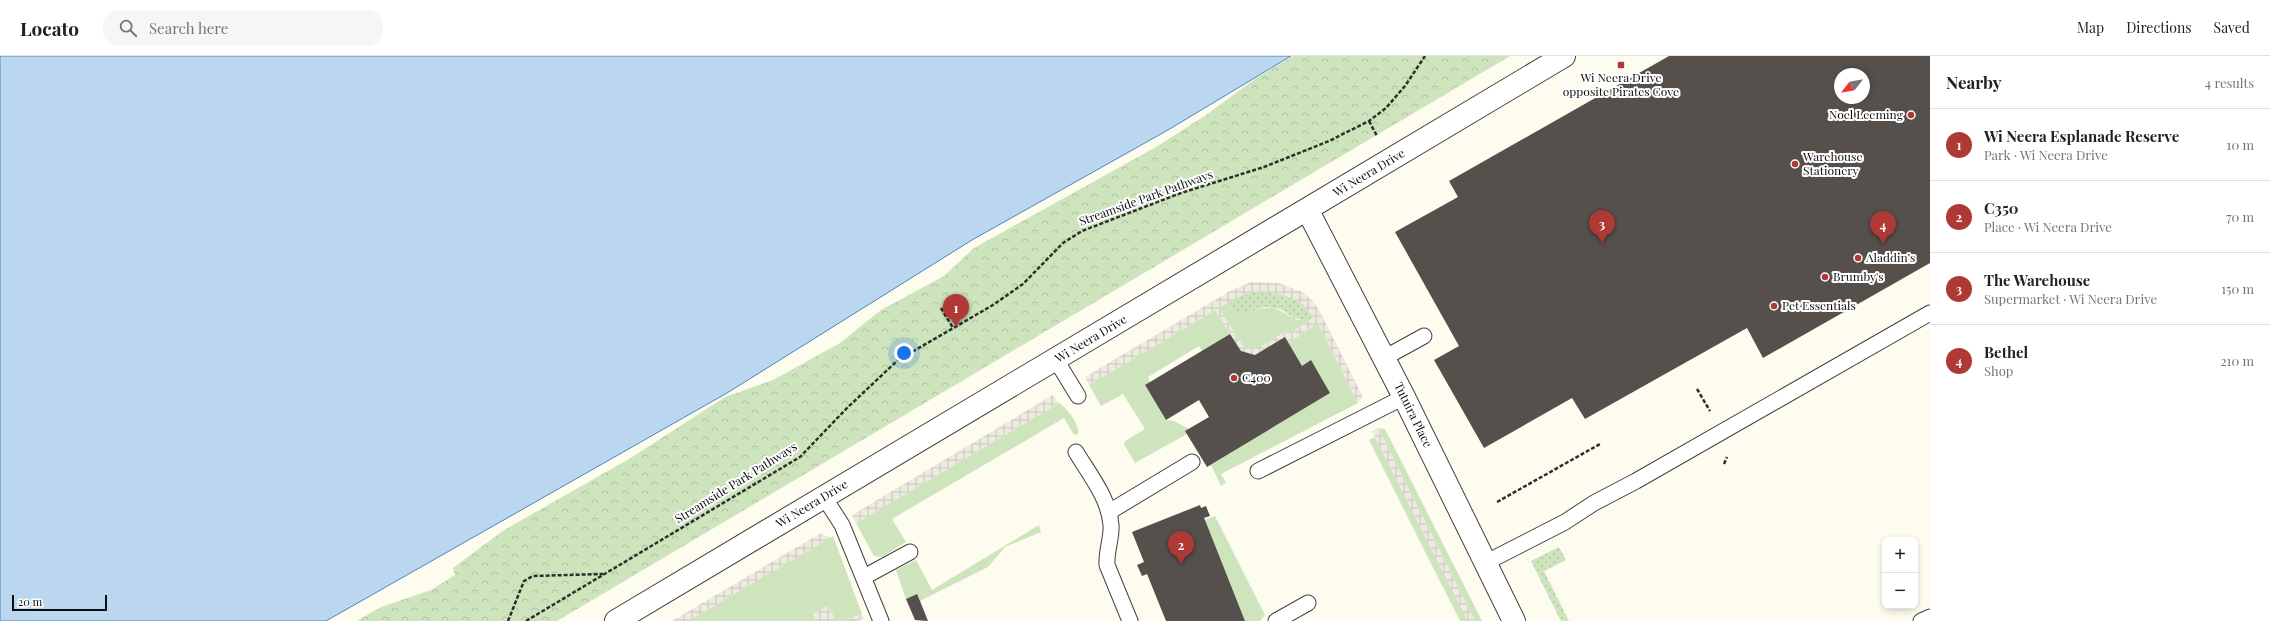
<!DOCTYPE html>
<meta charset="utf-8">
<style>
:root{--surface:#fff;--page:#f6f6f6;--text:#202124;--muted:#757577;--line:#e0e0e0;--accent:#ae3935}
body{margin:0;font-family:"Playfair Display",serif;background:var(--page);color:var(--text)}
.controls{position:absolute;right:12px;bottom:12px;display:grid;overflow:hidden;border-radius:8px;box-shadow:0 2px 6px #0003}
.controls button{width:36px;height:36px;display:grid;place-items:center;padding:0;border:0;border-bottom:1px solid var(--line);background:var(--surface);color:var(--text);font:20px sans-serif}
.compass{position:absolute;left:1834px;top:12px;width:36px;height:36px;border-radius:50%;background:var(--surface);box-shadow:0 2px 6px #0003;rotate:239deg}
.scale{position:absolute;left:12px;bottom:10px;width:95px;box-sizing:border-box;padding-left:4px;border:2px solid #0d0d0d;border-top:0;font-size:11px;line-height:14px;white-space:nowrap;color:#0d0d0d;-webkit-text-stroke:3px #fff;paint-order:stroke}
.you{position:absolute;left:904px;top:297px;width:14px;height:14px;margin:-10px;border:3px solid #fff;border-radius:50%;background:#1a73e8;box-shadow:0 0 0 6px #1a73e833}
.badge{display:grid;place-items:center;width:26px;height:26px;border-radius:50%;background:var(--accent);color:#fff;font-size:13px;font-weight:700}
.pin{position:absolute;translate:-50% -33px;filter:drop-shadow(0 1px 2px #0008)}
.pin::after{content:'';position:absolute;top:21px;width:14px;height:12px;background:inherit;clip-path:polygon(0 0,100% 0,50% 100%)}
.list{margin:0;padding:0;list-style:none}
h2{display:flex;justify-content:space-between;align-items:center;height:52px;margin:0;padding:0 16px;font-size:17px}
h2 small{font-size:13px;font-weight:400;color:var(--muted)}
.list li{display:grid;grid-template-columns:26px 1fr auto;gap:12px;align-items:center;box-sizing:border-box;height:72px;padding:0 16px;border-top:1px solid var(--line)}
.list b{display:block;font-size:15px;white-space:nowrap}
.list p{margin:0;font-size:13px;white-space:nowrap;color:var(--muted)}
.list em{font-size:13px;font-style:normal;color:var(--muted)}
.icon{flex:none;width:22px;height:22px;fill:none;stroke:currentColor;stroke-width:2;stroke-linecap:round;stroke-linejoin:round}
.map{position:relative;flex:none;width:1930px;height:565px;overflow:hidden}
header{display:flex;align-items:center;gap:24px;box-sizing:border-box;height:56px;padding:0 20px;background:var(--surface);border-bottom:1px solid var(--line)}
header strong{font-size:19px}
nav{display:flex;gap:22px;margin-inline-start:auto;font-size:14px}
.search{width:280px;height:36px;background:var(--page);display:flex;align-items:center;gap:10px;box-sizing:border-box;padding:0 14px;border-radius:16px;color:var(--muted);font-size:15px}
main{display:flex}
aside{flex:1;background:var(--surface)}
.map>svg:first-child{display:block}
.grass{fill:#cee4bd}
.park{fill:url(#park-crowns)}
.garden{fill:url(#garden-dots)}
.plaza{fill:url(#plaza-grid);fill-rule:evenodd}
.water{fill:#bad7ef;stroke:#4986be}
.building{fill:#55504b;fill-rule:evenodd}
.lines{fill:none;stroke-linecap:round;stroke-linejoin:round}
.lane-casing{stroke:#404040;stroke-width:17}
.street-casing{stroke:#404040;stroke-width:24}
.path{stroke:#2f2f2f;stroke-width:2.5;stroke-dasharray:4 2;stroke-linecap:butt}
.lane{stroke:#fff;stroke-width:15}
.street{stroke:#fff;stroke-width:22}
.poi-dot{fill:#ae3935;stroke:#fff;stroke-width:1.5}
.labels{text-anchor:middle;stroke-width:4;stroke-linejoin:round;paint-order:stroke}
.poi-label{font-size:12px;fill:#0d0d0d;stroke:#fff;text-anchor:start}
.street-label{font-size:12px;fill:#0d0d0d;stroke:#fff}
</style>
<header>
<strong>Locato</strong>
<div class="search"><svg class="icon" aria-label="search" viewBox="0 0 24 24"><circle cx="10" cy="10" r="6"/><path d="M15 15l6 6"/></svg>Search here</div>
<nav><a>Map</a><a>Directions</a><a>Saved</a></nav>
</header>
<main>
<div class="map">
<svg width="1930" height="565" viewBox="0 0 1930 565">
<defs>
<pattern id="park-crowns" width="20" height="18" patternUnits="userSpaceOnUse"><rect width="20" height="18" fill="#cee4bd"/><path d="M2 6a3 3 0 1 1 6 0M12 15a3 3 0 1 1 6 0" fill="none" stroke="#b0c2a1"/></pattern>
<pattern id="garden-dots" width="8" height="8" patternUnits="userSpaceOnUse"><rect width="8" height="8" fill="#cee4bd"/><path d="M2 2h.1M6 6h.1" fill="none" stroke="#b0c2a1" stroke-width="1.8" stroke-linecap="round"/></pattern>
<pattern id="plaza-grid" width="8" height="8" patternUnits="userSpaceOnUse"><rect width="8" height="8" fill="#edeadf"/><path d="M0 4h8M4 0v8" fill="none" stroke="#cac8be"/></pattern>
</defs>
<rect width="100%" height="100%" fill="#fdfcef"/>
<!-- grass -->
<g class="grass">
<polygon points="1227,247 1234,256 1273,251 1298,264 1315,261 1289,278 1286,275 1256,294 1244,292 1219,252"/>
<polygon points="1215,254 1230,278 1202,295 1199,290 1148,321 1150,326 1145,330 1166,364 1174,365 1189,373 1187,378 1135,407 1124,388 1125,385 1145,373 1123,338 1101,350 1089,329"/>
<polygon points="1318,267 1358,347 1221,418 1226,427 1221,430 1211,409 1330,337 1311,305 1302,310 1288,287"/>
<path d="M1059 347C1066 351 1081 370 1078 378L1074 379 1064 362 892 463 906 486 882 501 874 500 856 467Z"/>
<polygon points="1378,372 1385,373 1482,565 1475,565"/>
<polygon points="1375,381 1468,565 1460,565 1369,384"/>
<polygon points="1215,460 1265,559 1260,565 1245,565 1205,464"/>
<polygon points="1039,469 1041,476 1005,491 988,511 920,545 917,538 906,543 896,514 916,504 932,534"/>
<polygon points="833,480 862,558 843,565 836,565 828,550 813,558 816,565 688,565"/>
</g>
<!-- park -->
<polygon class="park" points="1293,0 1510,0 557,565 357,565 381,551 431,534 455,519 453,512 504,474 629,403 725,341 773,324 840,287 881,254 944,220 974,192 1156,91 1206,59 1255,23"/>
<!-- garden -->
<g class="garden">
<path d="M1257 235C1278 237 1303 241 1315 261 1289 269 1291 253 1271 251 1258 250 1246 259 1234 256L1227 247 1242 239Z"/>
<polygon points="1559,491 1566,504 1544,515 1569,565 1561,565 1531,505"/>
</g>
<!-- plaza -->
<g class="plaza">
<path d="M1251 226 1279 227 1302 236 1312 244 1319 254 1363 341 1358 347 1318 267 1288 287 1284 282 1255 299 1241 295 1215 254 1089 329 1085 321 1230 235ZM1257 235 1288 240 1301 247 1314 261 1289 278 1287 275 1256 293 1244 292 1219 252 1242 239Z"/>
<polygon points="1053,339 1059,347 856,467 852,459"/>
<polygon points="1378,372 1475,565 1468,565 1375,381 1372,375"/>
<polygon points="821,477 830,482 688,565 672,565"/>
<polygon points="828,550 836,565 816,565 813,558"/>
<polygon points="862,558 864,563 858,565 843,565"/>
</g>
<!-- water -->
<polygon class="water" points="0,0 1291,0 1168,74 972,184 727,337 326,565 0,565"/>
<!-- building -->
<g class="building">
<path d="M1669 0H1930V207L1763 302 1747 272 1585 363 1572 342 1484 392 1434 304 1459 290 1395 176 1458 141 1449 125ZM1840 18H1864V42H1840Z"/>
<polygon points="1230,278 1241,295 1255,299 1285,281 1302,310 1311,304 1330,337 1207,411 1185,375 1209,361 1199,344 1166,364 1145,329"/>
<polygon points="1200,449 1201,452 1206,450 1210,460 1204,462 1205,464 1245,565 1166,565 1147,518 1142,520 1137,509 1144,506 1132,476"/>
<polygon points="917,538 920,545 928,565 915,564 906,543"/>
</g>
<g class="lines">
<defs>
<g id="lane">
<polyline points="1384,302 1424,280"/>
<polyline points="1056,304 1078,340"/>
<path d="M1076 396C1089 418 1109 442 1111 469 1112 482 1106 495 1107 509L1130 565"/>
<polyline points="1258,415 1404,341"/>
<polyline points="824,441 842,469 881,565"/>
<polyline points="1109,456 1192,406"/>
<polyline points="1485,507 1565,466 1594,447 1636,425 1930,257"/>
<polyline points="864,521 910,496"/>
<polyline points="1276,565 1308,547"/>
<polyline points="1921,565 1930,561"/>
</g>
<g id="street">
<polyline points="1308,155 1404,341 1514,565"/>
<polyline points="616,565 1564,0"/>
</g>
</defs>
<!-- lane casing -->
<use href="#lane" class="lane-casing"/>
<!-- street casing -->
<use href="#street" class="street-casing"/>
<!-- path -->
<g class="path">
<polyline points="1369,65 1377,80"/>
<polyline points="941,252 953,272"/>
<polyline points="1697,333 1710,355"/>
<polyline points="1724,408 1727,401"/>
<polyline points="1497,446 1600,388"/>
<polyline points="508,565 524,525 533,520 603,518"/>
<polyline points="526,565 800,401 847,352 898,304 993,249 1023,228 1063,187 1082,175 1181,137 1264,111 1329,85 1369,65 1386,52 1405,30 1425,0"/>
</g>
<!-- lane -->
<use href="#lane" class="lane"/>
<!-- street -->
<use href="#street" class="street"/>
</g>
<!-- markers -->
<g class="poi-dot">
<rect x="1617" y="5" width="8" height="8" rx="2"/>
<circle cx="1911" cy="59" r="4"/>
<circle cx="1795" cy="108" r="4"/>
<circle cx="1858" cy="202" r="4"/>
<circle cx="1825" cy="221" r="4"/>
<circle cx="1774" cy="250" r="4"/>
<circle cx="1234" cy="322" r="4"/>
</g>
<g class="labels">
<!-- poi labels -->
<g class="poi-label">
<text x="1621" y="26" text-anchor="middle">Wi Neera Drive<tspan x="1621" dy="14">opposite Pirates Cove</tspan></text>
<text x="1903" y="63" text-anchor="end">Noel Leeming</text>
<text x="1803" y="105">Warehouse<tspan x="1803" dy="14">Stationery</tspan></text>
<text x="1866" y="206">Aladdin’s</text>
<text x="1833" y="225">Brumby's</text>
<text x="1782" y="254">Pet Essentials</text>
<text x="1242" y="326">C400</text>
</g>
<!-- street labels -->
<g class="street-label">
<text transform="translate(1369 117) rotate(-31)" y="4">Wi Neera Drive</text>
<text transform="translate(1146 142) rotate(-20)" y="4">Streamside Park Pathways</text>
<text transform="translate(1091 283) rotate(-31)" y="4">Wi Neera Drive</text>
<text transform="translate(1413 359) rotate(64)" y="4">Tutuira Place</text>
<text transform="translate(736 427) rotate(-32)" y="4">Streamside Park Pathways</text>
<text transform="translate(812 448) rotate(-31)" y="4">Wi Neera Drive</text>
</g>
</g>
</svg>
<div class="controls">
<button>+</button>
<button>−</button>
</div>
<svg class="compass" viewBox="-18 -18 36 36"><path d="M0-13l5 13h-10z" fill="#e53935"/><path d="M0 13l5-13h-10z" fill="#757577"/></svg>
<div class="scale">20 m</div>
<div class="you"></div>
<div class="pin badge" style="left:956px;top:271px">1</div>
<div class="pin badge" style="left:1181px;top:508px">2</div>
<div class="pin badge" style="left:1602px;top:187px">3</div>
<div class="pin badge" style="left:1883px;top:188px">4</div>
</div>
<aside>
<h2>Nearby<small>4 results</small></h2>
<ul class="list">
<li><span class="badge">1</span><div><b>Wi Neera Esplanade Reserve</b><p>Park · Wi Neera Drive</p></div><em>10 m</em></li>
<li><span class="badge">2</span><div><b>C350</b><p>Place · Wi Neera Drive</p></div><em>70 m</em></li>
<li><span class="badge">3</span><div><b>The Warehouse</b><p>Supermarket · Wi Neera Drive</p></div><em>150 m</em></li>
<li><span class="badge">4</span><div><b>Bethel</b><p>Shop</p></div><em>210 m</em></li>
</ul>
</aside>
</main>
